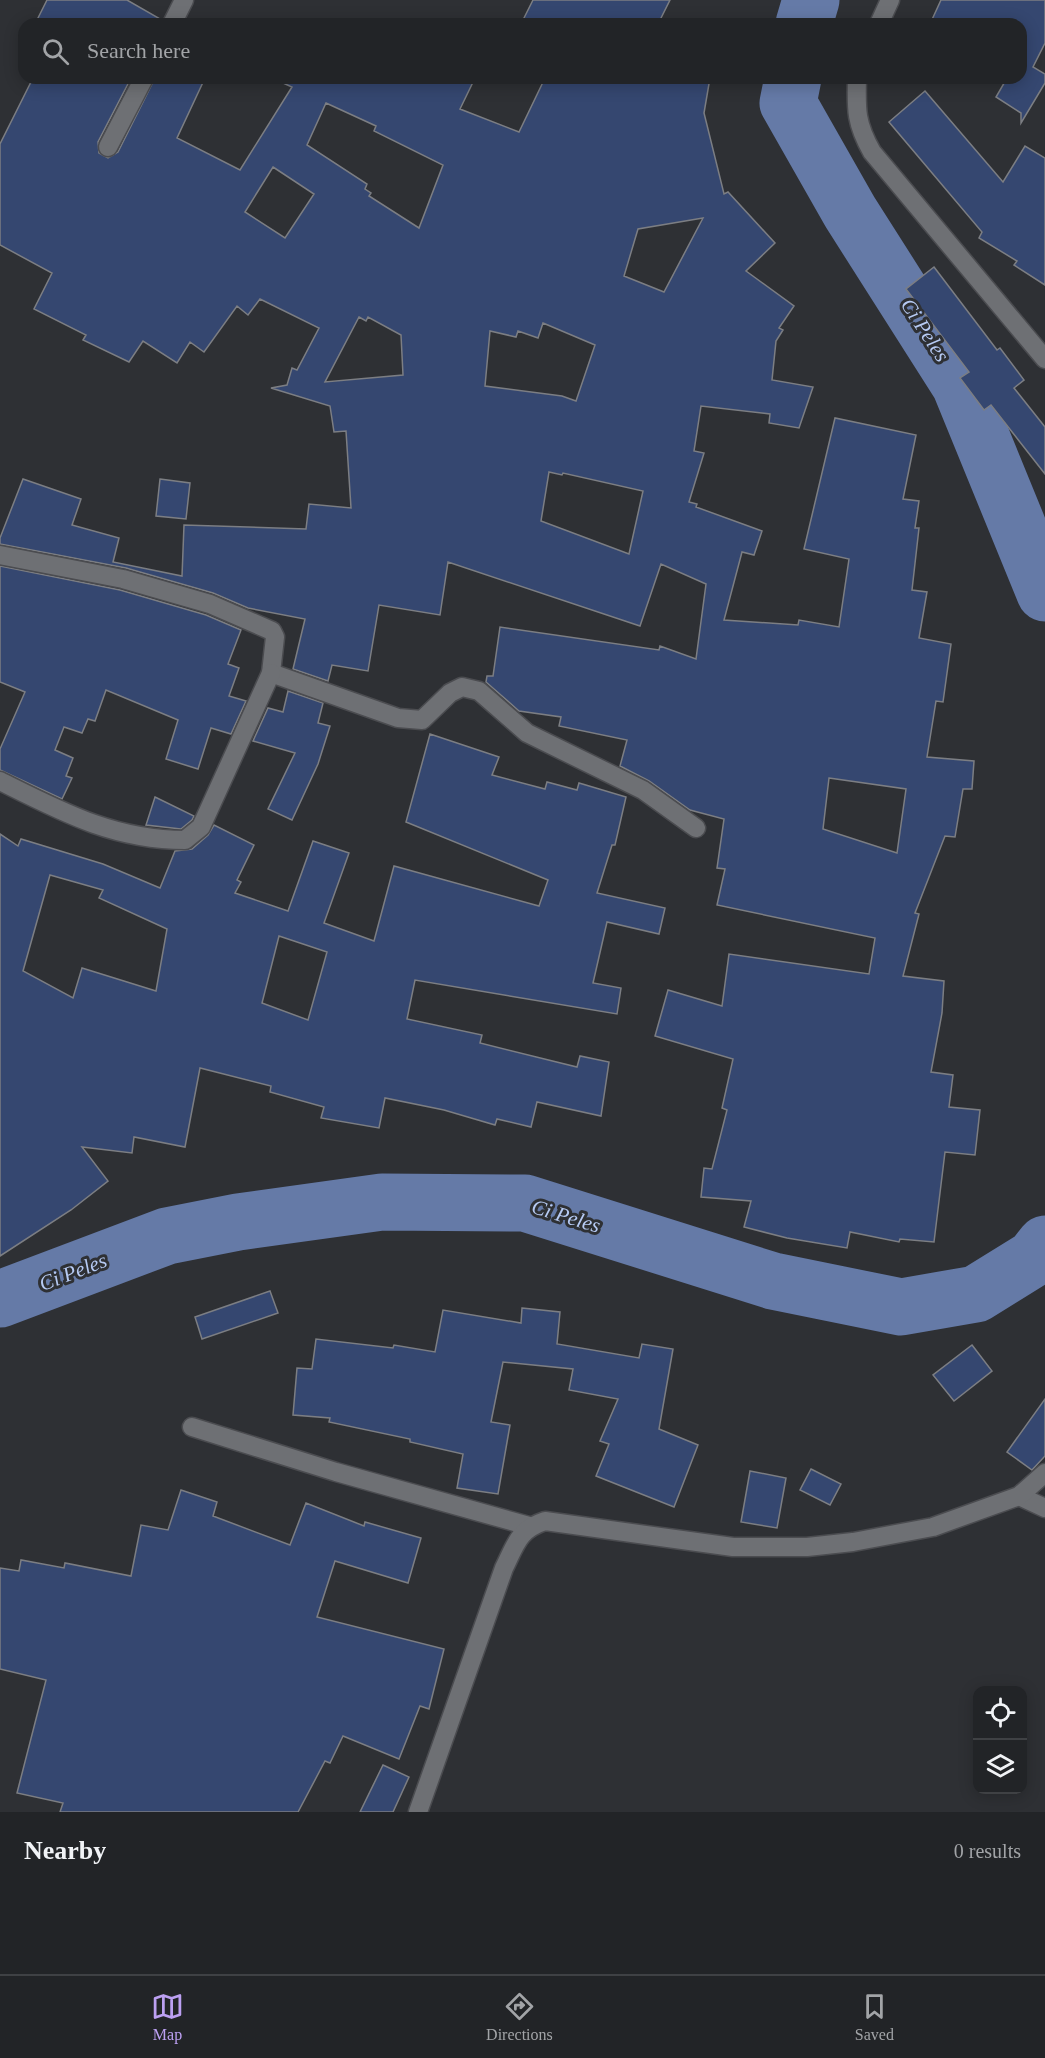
<!DOCTYPE html>
<style>
:root{--surface:#222427;--page:#2a2c2f;--text:#f1f3f6;--muted:#a2a4a7;--line:#3f4144;--accent:#bca0f2}
body{margin:0;font-family:"Times New Roman",serif;background:var(--page);color:var(--text)}
.controls{position:absolute;right:18px;bottom:18px;display:grid;overflow:hidden;border-radius:12px;box-shadow:0 3px 15px #0003}
.controls button{width:54px;height:54px;display:grid;place-items:center;padding:0;border:0;border-bottom:2px solid var(--line);background:var(--surface);color:var(--text);font:30px sans-serif}
.list{margin:0;padding:0;list-style:none}
h2{display:flex;justify-content:space-between;align-items:center;height:78px;margin:0;padding:0 24px;font-size:26px}
h2 small{font-size:20px;font-weight:400;color:var(--muted)}
.icon{flex:none;width:33px;height:33px;fill:none;stroke:currentColor;stroke-width:2;stroke-linecap:round;stroke-linejoin:round}
.map{position:relative;flex:none;width:1045px;height:1812px;overflow:hidden}
.search{position:absolute;background:var(--surface);box-shadow:0 3px 15px #0003;left:18px;right:18px;top:18px;height:66px;display:flex;align-items:center;gap:15px;box-sizing:border-box;padding:0 21px;border-radius:18px;color:var(--muted);font-size:22px}
.sheet{height:162px;background:var(--surface)}
nav{display:flex;justify-content:space-around;align-items:center;box-sizing:border-box;height:84px;border-top:2px solid var(--line);background:var(--surface);font-size:16px;color:var(--muted)}
nav a{display:grid;justify-items:center;gap:3px}
nav .on{color:var(--accent)}
.map>svg:first-child{display:block}
.lines{fill:none;stroke-linecap:round;stroke-linejoin:round}
.river{stroke:#657aa7;stroke-width:57}
.building{fill:#354770;stroke:#7c7e83;stroke-width:1.5;fill-rule:evenodd}
.street-casing{stroke:#4b4c50;stroke-width:21}
.secondary-casing{stroke:#4b4c50;stroke-width:21}
.street{stroke:#6e7074;stroke-width:18}
.secondary{stroke:#6e7074;stroke-width:18}
.labels{text-anchor:middle;stroke-width:6;stroke-linejoin:round;paint-order:stroke}
.water-label{font-size:21px;font-style:italic;fill:#b6caf3;stroke:#2e3034}
</style>
<div class="map">
<svg width="1045" height="1812" viewBox="0 0 1045 1812">
<rect width="100%" height="100%" fill="#2e3034"/>
<g class="lines">
<!-- river -->
<g class="river">
<polyline points="804,24 811,0"/>
<polyline points="793,78 788,103 850,212 960,385 1045,593"/>
<polyline points="0,1299 167,1236 238,1222 382,1202 525,1203 773,1281 901,1307 976,1294 1034,1258 1045,1244"/>
</g>
</g>
<!-- building -->
<g class="building">
<polygon points="47,0 127,0 162,20 161,24 35,24"/>
<polygon points="533,0 670,0 658,24 521,24"/>
<polygon points="941,0 1045,0 1045,43 1033,67 1045,74 1045,83 1021,123 1021,113 996,97 1007,78 1021,78 1021,24 930,24"/>
<path d="M33 78H131L98 142 99 153 108 158 118 152 155 78H205L177 138 240 170 292 87 272 78H475L460 109 519 132 545 78H710L704 113 724 194 728 192 775 243 746 271 794 306 779 328 783 330 776 341 772 380 813 387 799 428 769 423 770 414 701 406 694 451 704 453 689 502 697 504 696 507 762 531 754 555 742 552 724 620 798 625 799 620 839 627 849 559 804 549 835 418 916 435 903 499 919 501 915 528H919L912 590 927 592 919 638 951 644 943 702 936 701 927 757 974 761 972 789H963L955 837 945 836 915 913 919 914 903 976 944 981 942 1013 931 1072 953 1075 949 1107 980 1110 975 1155 945 1152 934 1242 900 1239 899 1242 850 1232 847 1248 787 1238 744 1227 751 1201 701 1197 704 1168 712 1169 727 1110 722 1108 733 1059 655 1036 668 990 722 1006 729 954 869 974 875 938 717 905 725 869 717 868 724 819 690 810 649 781 620 766 627 740 559 726 561 717 519 711 486 682 487 676H493L500 627 659 650 660 646 696 659 706 584 661 564 640 626 448 562 440 615 379 605 368 671 332 665 328 681 293 669 305 619 248 608 213 593 126 568 0 544V538L23 479 81 499 72 525 119 538 113 562 182 576 184 525 306 529 309 504 351 508 346 431 334 432 330 406 271 388 287 385 292 368 297 370 319 328 260 299 248 315 237 306 204 352 190 342 177 363 143 341 129 362 83 340 86 335 34 309 52 273 0 245V144ZM326 103 376 126 374 131 443 165 419 228 369 196 371 193 365 189 367 184 307 145ZM273 167 314 194 285 238 245 212ZM703 218 664 292 624 276 638 229ZM359 317 366 321 368 317 401 335 403 375 325 382ZM543 323 595 345 576 401 562 396 485 386 490 331 516 337 518 331 538 338ZM549 472 562 475 563 473 643 491 629 554 541 521ZM829 778 906 789 897 853 823 829Z"/>
<polygon points="925,91 1003,182 1025,146 1045,158 1045,285 1014,265 1017,261 979,238 982,232 889,122"/>
<polygon points="934,267 997,350 1000,348 1024,380 1014,388 1045,427 1045,474 991,405 984,410 960,378 969,372 906,289"/>
<polygon points="160,479 190,483 186,519 156,516"/>
<polygon points="0,566 120,590 206,615 241,630 228,664 239,668 229,696 246,701 231,734 211,728 198,769 166,759 178,720 106,690 95,721 88,719 82,733 64,727 55,750 73,758 66,776 72,778 62,799 0,770 0,749 25,692 0,682"/>
<polygon points="288,691 323,703 318,723 330,726 318,764 292,820 268,809 295,753 253,741 268,708 283,712"/>
<path d="M430 734 499 757 492 775 545 789 547 782 577 790 579 783 626 797 615 845H612L597 893 665 908 659 934 607 922 593 983 621 988 617 1014 415 980 407 1019 482 1035 480 1043 577 1067 580 1056 609 1062 601 1116 537 1102 531 1127 497 1119 495 1125 444 1110 385 1098 379 1128 321 1118 324 1107 270 1092 271 1086 200 1068 185 1147 134 1137 132 1153 82 1147 108 1181 71 1210 0 1256V834L18 846 21 839 103 864 160 888 175 851 192 849 208 835 214 825 254 845 237 880 241 882 235 893 288 911 313 841 349 853 324 923 374 941 394 866 539 906 548 880 406 822ZM50 875 103 890 99 898 167 929 156 991 82 968 73 998 23 971ZM279 936 327 952 308 1020 262 1003Z"/>
<polygon points="155,797 194,816 192,820 181,829 146,825"/>
<polygon points="270,1291 278,1313 202,1339 195,1317"/>
<polygon points="522,1308 560,1312 557,1344 639,1358 642,1344 673,1349 659,1429 698,1445 674,1507 596,1476 609,1444 600,1441 618,1399 569,1390 573,1369 503,1362 491,1422 510,1425 498,1494 457,1488 463,1454 410,1442 410,1439 329,1422 330,1418 293,1415 297,1368 312,1369 316,1339 393,1348 394,1345 435,1352 443,1310 521,1323"/>
<polygon points="972,1345 992,1371 954,1401 933,1375"/>
<polygon points="1045,1399 1045,1456 1032,1470 1007,1452"/>
<polygon points="811,1469 841,1484 830,1505 800,1490"/>
<polygon points="750,1471 786,1478 777,1528 741,1522"/>
<polygon points="181,1490 217,1502 213,1516 290,1545 306,1503 364,1526 365,1522 421,1538 408,1583 335,1561 317,1617 444,1649 429,1709 420,1706 399,1759 343,1736 330,1763 325,1761 298,1812 60,1812 63,1803 17,1793 46,1680 0,1669 0,1568 19,1571 21,1560 64,1568 65,1563 131,1576 141,1525 168,1530"/>
<polygon points="383,1765 409,1777 393,1812 360,1812"/>
</g>
<g class="lines">
<defs>
<g id="street">
<polyline points="172,24 184,0"/>
<polyline points="108,147 144,78"/>
<polyline points="0,555 123,579 210,604 272,631 275,637 271,673 398,718 422,720 450,693 462,687 479,691 527,733 643,790 696,828"/>
<path d="M0 781C62 812 114 840 185 840L201 827 271 673"/>
<polyline points="192,1427 336,1472 529,1526"/>
<polyline points="1019,1496 1045,1508"/>
<path d="M418 1812 504 1568C516 1544 518 1530 545 1521L733 1547H807L853 1542 933 1527 1019 1496 1045 1473"/>
</g>
<g id="secondary">
<polyline points="879,24 890,0"/>
<path d="M857 78C856 110 856 124 872 152L1045 359"/>
</g>
</defs>
<!-- street casing -->
<use href="#street" class="street-casing"/>
<!-- secondary casing -->
<use href="#secondary" class="secondary-casing"/>
<!-- street -->
<use href="#street" class="street"/>
<!-- secondary -->
<use href="#secondary" class="secondary"/>
</g>
<g class="labels">
<!-- water labels -->
<g class="water-label">
<text transform="translate(925 330) rotate(57)" y="7">Ci Peles</text>
<text transform="translate(566 1216) rotate(17)" y="7">Ci Peles</text>
<text transform="translate(73 1272) rotate(-21)" y="7">Ci Peles</text>
</g>
</g>
</svg>
<div class="controls">
<button><svg class="icon" aria-label="locate" viewBox="0 0 24 24"><circle cx="12" cy="12" r="6"/><path d="M12 2v4M12 18v4M2 12h4M18 12h4"/></svg></button>
<button><svg class="icon" aria-label="layers" viewBox="0 0 24 24"><path d="M12 4l9 5-9 5-9-5zM3 14l9 5 9-5"/></svg></button>
</div>
<div class="search"><svg class="icon" aria-label="search" viewBox="0 0 24 24"><circle cx="10" cy="10" r="6"/><path d="M15 15l6 6"/></svg>Search here</div>
</div>
<section class="sheet">
<h2>Nearby<small>0 results</small></h2>
<ul class="list">
</ul>
</section>
<nav>
<a class="on"><svg class="icon" aria-label="map" viewBox="0 0 24 24"><path d="M3 6l6-2 6 2 6-2v14l-6 2-6-2-6 2zM9 4v14M15 6v14"/></svg>Map</a>
<a><svg class="icon" aria-label="directions" viewBox="0 0 24 24"><path d="M12 3l9 9-9 9-9-9zM9 14v-3h6M13 9l2 2-2 2"/></svg>Directions</a>
<a><svg class="icon" aria-label="saved" viewBox="0 0 24 24"><path d="M7 4h10v16l-5-4-5 4z"/></svg>Saved</a>
</nav>
